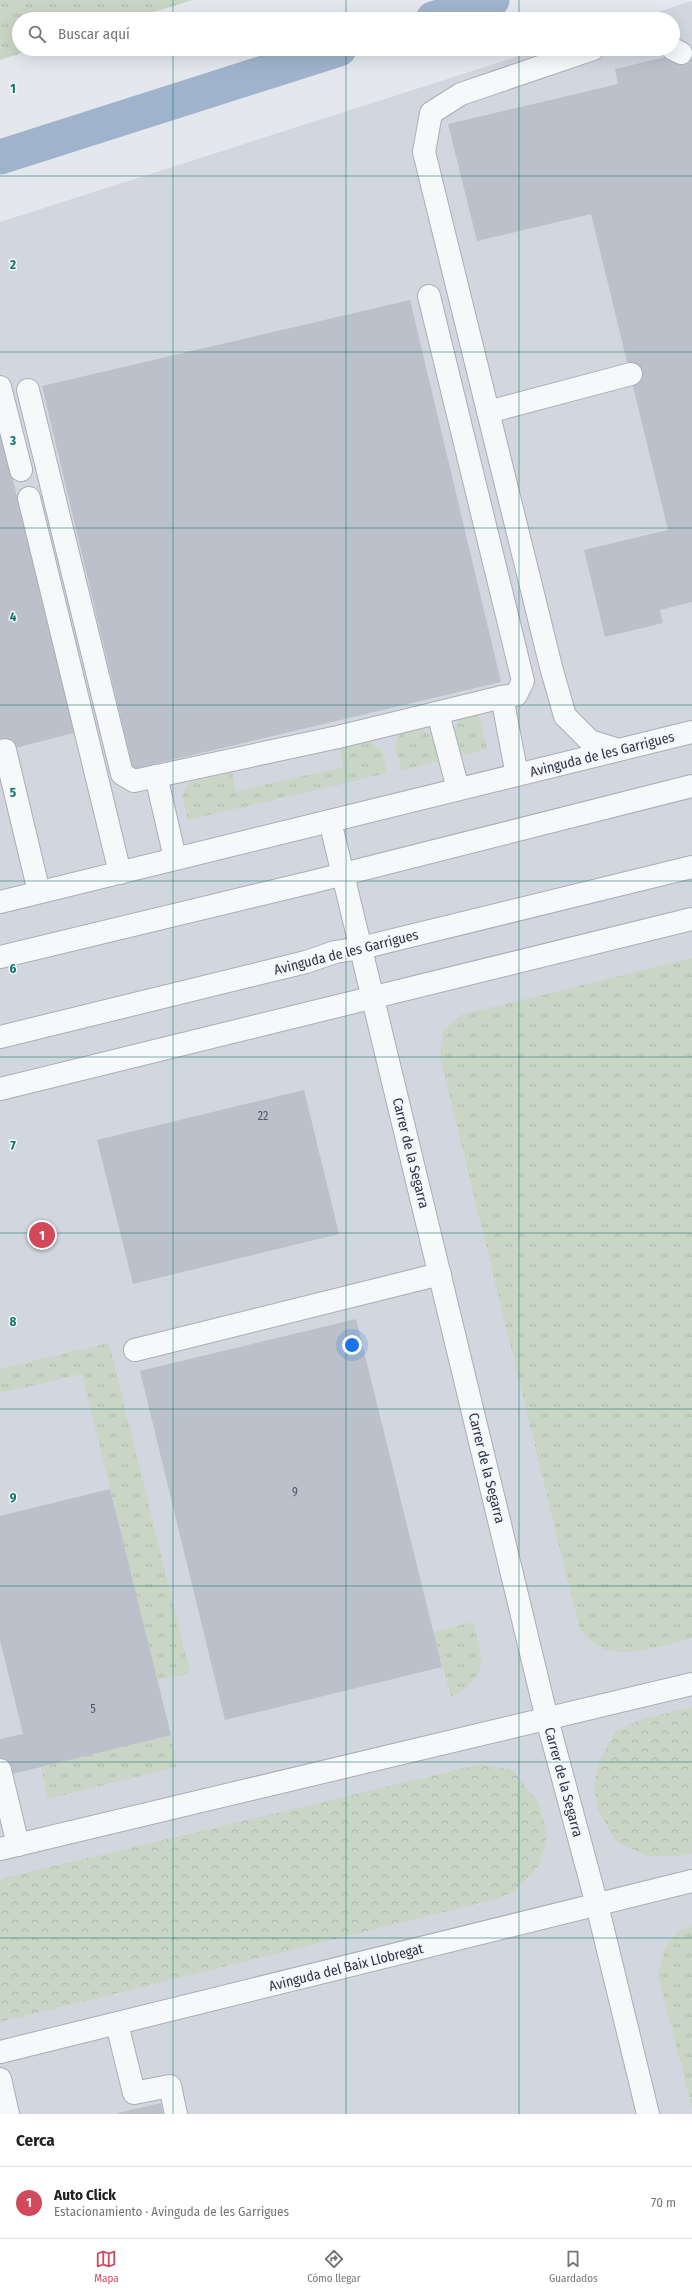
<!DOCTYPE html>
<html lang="es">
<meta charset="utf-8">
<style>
:root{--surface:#fff;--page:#f6f6f6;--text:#222;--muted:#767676;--line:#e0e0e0;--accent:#d1495b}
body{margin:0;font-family:"Fira Sans Condensed",sans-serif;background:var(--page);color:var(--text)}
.you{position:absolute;left:352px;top:1345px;width:14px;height:14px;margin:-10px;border:3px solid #fff;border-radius:50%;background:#1a73e8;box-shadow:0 0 0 6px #1a73e833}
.badge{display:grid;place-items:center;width:26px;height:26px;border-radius:50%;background:var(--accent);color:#fff;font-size:13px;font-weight:700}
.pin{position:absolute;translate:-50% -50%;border:2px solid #fff;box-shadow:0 1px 4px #0006}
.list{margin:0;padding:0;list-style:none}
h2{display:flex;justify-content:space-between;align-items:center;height:52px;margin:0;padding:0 16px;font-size:17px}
h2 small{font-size:13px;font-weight:400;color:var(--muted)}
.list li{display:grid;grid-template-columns:26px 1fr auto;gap:12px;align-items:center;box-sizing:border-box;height:72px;padding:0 16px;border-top:1px solid var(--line)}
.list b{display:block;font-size:15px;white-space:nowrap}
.list p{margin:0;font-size:13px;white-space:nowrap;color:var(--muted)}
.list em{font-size:13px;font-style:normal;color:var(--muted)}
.icon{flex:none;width:22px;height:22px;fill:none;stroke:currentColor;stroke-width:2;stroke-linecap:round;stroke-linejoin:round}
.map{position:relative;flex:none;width:692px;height:2114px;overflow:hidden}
.search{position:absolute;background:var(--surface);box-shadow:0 4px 16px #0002;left:12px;right:12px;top:12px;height:44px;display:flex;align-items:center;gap:10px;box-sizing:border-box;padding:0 14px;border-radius:22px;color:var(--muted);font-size:15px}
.sheet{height:124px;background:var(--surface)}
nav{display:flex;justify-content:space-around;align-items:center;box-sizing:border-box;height:56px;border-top:1px solid var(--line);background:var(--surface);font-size:11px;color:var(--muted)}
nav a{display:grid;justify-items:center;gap:2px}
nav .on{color:var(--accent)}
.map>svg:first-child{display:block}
.built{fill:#d2d6de}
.grass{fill:url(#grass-tufts)}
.park{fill:url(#park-crowns)}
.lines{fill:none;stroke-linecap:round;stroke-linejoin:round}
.canal{stroke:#9fb4cc;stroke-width:35}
.building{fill:#bbc0ca}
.minor-casing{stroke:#a9aeb7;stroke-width:24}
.minor{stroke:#f7f8fa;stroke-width:22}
.grid{fill:none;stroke:#0f766e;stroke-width:1;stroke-opacity:0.55}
.labels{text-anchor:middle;stroke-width:3;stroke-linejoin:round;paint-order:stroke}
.number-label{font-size:12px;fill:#4f5766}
.street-label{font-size:14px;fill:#2b3445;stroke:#f4f6f9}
.grid-label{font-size:13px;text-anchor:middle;font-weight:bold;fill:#0f766e;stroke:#f4f6f9;stroke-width:3;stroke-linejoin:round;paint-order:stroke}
</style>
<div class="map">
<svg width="692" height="2114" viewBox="0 0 692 2114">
<defs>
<pattern id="grass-tufts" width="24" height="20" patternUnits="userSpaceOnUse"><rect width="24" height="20" fill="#c9d6c5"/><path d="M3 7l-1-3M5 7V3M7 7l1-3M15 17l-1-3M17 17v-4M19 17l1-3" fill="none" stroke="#adb8ab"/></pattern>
<pattern id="park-crowns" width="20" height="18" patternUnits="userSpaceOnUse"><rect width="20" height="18" fill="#c9d6c5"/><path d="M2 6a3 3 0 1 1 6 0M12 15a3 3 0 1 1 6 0" fill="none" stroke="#adb8ab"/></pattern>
</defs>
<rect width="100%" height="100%" fill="#e4e7ec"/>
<!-- built -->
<polygon class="built" points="692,1 692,2114 0,2114 0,222 541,49 673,49 673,19 635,19"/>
<!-- grass -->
<g class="grass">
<polygon points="0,0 193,0 131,19 19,19 19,49 34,49 0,60"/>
<polygon points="478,712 487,749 462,755 455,729 460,715"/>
<polygon points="420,728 433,735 439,761 401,770 395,743 402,730"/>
<polygon points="368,741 381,749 387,773 188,820 182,796 188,783 232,772 236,791 344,767 340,746"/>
<path d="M692 958V1638C668 1645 618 1661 596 1645 590 1641 585 1634 580 1630L440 1057 443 1032 460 1015Z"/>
<polygon points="109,1343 190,1673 157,1680 82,1374 0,1393 0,1369"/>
<path d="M473 1622C483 1661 490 1675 451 1697L433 1632Z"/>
<polygon points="171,1735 176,1767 48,1799 41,1767"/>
<polygon points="692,1927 692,2107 658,1975 665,1947 679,1930"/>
</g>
<!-- park -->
<g class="park">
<polygon points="692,1707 692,1853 680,1856 646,1856 616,1841 598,1810 594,1786 600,1759 617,1730 643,1719"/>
<polygon points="482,1764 512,1770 539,1803 547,1835 539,1866 513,1892 492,1900 0,2022 0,1879"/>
</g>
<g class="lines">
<!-- canal -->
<g class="canal">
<polyline points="433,19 492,0"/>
<polyline points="0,157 339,49"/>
</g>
</g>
<!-- building -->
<g class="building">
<polygon points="692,51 692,602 660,610 663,623 605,637 584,550 668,530 591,214 477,241 448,124 618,84 615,69"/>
<polygon points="410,300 501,682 133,769 42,386"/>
<polygon points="0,429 77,732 0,752"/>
<polygon points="304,1090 339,1234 133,1284 97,1140"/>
<polygon points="356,1319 442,1667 225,1720 140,1371"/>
<polygon points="110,1489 171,1735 0,1777 0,1739 23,1734 0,1640 0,1516"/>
<polygon points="161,2103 163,2114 118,2114 118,2113"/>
</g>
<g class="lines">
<defs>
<g id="minor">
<polyline points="593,49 461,94 431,113 424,152 551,667 565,716 590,741 618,750"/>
<polyline points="673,49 681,53"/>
<polyline points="429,296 523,681 516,695 502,697 517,775"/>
<polyline points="0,387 21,470"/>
<polyline points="28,390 122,774 134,781 338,737 502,697"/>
<polyline points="488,412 631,374"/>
<polyline points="29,498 120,873"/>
<polyline points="438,713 458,789"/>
<polyline points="5,750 39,892"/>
<polyline points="156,776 175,858"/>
<polyline points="330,821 547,1719 597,1905 648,2114"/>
<polyline points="0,902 692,732"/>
<polyline points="0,957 316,881 692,786"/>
<polyline points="0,1037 306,962 335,952 361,948 692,867"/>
<polyline points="0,1089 692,919"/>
<polyline points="135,1350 440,1274"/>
<polyline points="0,1770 18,1845"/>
<polyline points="0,1849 692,1684"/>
<polyline points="117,2024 134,2093 170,2086 176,2114"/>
<polyline points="0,2052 692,1881"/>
<polyline points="0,2079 8,2114"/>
</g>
</defs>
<!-- minor casing -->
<use href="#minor" class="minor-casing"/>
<!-- minor -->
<use href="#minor" class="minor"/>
</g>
<!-- grid -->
<path class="grid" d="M173 0V19M346 0V19M519 0V19M173 49V2114M346 49V2114M519 49V2114M0 176H692M0 352H692M0 528H692M0 705H692M0 881H692M0 1057H692M0 1233H692M0 1409H692M0 1586H692M0 1762H692M0 1938H692"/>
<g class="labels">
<!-- number labels -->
<g class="number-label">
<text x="263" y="1120">22</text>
<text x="295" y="1496">9</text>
<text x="93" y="1713">5</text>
</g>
<!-- street labels -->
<g class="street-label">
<text transform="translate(602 754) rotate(-14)" y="5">Avinguda de les Garrigues</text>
<text transform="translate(346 952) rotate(-14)" y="5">Avinguda de les Garrigues</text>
<text transform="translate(411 1153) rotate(76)" y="5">Carrer de la Segarra</text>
<text transform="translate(487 1468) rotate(76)" y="5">Carrer de la Segarra</text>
<text transform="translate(564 1782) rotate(75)" y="5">Carrer de la Segarra</text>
<text transform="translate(346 1967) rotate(-14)" y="5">Avinguda del Baix Llobregat</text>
</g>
</g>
<g class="grid-label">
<text x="13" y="93">1</text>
<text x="13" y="269">2</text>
<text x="13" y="445">3</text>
<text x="13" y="621">4</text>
<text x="13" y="797">5</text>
<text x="13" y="973">6</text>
<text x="13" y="1150">7</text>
<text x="13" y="1326">8</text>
<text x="13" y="1502">9</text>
</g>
</svg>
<div class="you"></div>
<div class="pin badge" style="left:42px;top:1235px">1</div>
<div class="search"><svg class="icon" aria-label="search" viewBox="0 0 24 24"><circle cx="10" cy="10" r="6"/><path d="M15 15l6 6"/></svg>Buscar aquí</div>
</div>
<section class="sheet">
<h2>Cerca<small></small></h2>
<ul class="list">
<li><span class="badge">1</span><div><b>Auto Click</b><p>Estacionamiento · Avinguda de les Garrigues</p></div><em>70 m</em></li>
</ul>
</section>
<nav>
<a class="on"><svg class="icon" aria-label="map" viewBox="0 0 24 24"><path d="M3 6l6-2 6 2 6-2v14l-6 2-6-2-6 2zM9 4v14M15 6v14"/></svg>Mapa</a>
<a><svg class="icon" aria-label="directions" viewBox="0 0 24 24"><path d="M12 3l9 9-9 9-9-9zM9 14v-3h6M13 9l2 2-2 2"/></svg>Cómo llegar</a>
<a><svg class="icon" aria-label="saved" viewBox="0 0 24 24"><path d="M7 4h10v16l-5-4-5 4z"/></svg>Guardados</a>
</nav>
